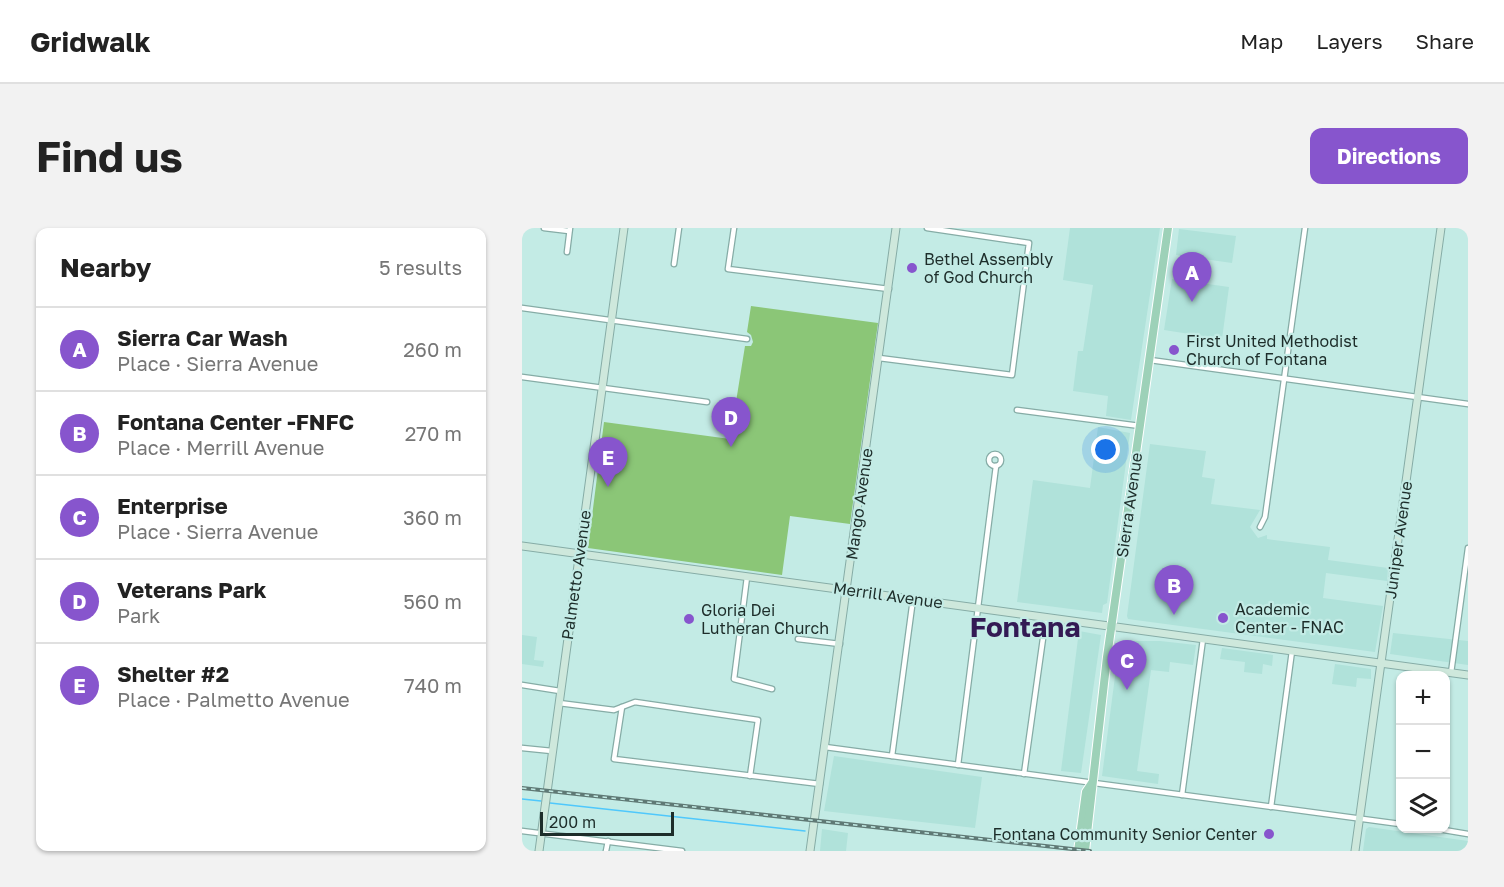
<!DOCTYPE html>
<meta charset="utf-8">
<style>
:root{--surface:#fff;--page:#f2f2f2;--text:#222;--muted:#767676;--line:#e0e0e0;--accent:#8755cd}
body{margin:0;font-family:"Golos Text",sans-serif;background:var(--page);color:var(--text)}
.controls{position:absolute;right:18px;bottom:18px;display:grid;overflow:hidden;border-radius:12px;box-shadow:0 2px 4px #0004}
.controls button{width:54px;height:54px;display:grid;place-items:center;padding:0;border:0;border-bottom:2px solid var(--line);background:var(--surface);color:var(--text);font:30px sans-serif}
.scale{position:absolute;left:18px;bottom:15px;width:134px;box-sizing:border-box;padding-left:6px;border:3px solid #1d2d2a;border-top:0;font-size:16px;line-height:21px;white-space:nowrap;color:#1d2d2a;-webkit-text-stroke:4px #c3ebe5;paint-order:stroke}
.you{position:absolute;left:584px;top:222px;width:21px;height:21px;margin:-15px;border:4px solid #fff;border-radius:50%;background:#1a73e8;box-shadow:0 0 0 9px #1a73e833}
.badge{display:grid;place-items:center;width:39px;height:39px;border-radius:50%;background:var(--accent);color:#fff;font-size:20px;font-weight:700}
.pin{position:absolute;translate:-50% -50px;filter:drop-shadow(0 2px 3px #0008)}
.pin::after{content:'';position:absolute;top:32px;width:21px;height:18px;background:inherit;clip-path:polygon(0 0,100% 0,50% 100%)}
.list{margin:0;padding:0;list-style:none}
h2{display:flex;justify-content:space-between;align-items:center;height:78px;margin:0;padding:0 24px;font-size:26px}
h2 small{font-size:20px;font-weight:400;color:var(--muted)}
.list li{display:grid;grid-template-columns:39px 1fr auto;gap:18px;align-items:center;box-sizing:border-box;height:84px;padding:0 24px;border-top:2px solid var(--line)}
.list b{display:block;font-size:22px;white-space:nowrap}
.list p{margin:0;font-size:20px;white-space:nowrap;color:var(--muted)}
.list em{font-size:20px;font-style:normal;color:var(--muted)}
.icon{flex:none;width:33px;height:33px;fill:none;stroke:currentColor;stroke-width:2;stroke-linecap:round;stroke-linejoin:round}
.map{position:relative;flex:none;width:946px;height:623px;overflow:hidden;border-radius:12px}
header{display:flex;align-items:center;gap:36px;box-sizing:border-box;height:84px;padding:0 30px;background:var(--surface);border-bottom:2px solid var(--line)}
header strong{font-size:28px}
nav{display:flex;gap:33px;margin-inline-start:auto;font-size:21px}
.intro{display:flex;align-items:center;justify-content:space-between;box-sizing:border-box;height:144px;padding:0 36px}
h1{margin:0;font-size:42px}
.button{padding:15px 27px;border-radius:12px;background:var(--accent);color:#fff;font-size:21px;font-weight:700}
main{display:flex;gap:36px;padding:0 36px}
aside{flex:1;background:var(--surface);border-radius:12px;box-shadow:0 2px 4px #0004}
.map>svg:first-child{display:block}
.built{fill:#b0e2da}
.green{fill:#8bc677}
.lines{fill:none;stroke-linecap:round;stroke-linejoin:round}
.stream{stroke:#4fc8fc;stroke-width:1.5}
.street-casing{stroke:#86aca6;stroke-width:7}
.secondary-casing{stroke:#86aca6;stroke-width:9}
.primary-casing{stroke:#fff;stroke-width:10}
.street{stroke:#fff;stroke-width:4.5}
.secondary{stroke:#cee8dc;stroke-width:7}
.primary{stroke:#9dd1b8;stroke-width:8}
.rail-casing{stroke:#5f7975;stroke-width:4}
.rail{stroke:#c3ebe5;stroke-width:1.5;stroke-dasharray:4.5;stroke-linecap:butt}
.poi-dot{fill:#8755cd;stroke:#c3ebe5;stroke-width:2}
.labels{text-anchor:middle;stroke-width:4.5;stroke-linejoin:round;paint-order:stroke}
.poi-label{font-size:16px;fill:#1d2d2a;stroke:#c3ebe5;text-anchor:start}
.street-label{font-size:16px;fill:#1d2d2a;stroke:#c3ebe5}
.town-label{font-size:28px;font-weight:bold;fill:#331a54;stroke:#c3ebe5}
</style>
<header>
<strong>Gridwalk</strong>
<nav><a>Map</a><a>Layers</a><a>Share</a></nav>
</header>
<div class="intro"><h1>Find us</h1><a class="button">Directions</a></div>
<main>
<aside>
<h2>Nearby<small>5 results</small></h2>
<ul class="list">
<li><span class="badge">A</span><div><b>Sierra Car Wash</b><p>Place · Sierra Avenue</p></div><em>260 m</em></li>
<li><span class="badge">B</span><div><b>Fontana Center -FNFC</b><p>Place · Merrill Avenue</p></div><em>270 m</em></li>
<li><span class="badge">C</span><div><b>Enterprise</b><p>Place · Sierra Avenue</p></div><em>360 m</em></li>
<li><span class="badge">D</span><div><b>Veterans Park</b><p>Park</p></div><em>560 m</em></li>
<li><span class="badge">E</span><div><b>Shelter #2</b><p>Place · Palmetto Avenue</p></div><em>740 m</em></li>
</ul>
</aside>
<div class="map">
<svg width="946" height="623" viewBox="0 0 946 623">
<rect width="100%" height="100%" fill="#c3ebe5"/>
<!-- built -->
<g class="built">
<polygon points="548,0 638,0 609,192 584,188 586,168 551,163 556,123 561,123 571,57 541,52"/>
<polygon points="657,1 714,8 710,35 654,27"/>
<polygon points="650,51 707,59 700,111 642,102"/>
<polygon points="576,199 608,205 585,375 581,377 580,385 495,374 511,252 568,260"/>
<polygon points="628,216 684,223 680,249 693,251 689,276 738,282 728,299 736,310 745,307 745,311 808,319 806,332 866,340 865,353 804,345 801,370 861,378 853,424 606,391 605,388"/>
<polygon points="557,403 579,407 559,545 539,543"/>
<polygon points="871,405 946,413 946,437 868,426"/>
<polygon points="0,407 15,409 12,432 22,433 21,439 0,436"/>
<polygon points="603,413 638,413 674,417 671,437 648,434 647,444 629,442 615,543 637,546 636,556 580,548 597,418"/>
<polygon points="700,420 751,427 750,438 741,436 740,446 722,444 723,434 698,431"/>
<polygon points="813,436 849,441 849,451 835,450 834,459 810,456"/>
<polygon points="312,528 460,549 453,600 302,583"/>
<polygon points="847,599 946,613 946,623 841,623 844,601"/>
<polygon points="300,601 326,605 324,623 298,623"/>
</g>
<!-- green -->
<polygon class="green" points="229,78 356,95 328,296 268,288 260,347 66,320 82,194 208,211 223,118 229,118 231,114 229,107 225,104"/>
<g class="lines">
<!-- stream -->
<g class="stream">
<polyline points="0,571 19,573"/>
<polyline points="28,575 283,603"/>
</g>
<defs>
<g id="street">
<polyline points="22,0 47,3"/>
<polyline points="212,0 206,41 367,61"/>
<polyline points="45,24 48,0"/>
<polyline points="152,36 157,0"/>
<polyline points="0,80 225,111"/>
<polyline points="357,130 490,147 507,15 405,0"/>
<polyline points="628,132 946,176"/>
<polyline points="0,149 185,174"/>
<polyline points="495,182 618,198"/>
<circle cx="473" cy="232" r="6"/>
<polyline points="738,299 743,289 783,0"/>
<polyline points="225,349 212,451 250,461"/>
<polyline points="276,411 318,416"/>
<polyline points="929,445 946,320"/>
<polyline points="0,457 38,463"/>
<polyline points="37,475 92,482 113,474 236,492 228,548"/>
<polyline points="100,479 92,531 298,556"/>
<polyline points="303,519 878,596"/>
<polyline points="0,520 30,523"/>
<polyline points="370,528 391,371"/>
<polyline points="436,537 474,238"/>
<polyline points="502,546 524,389"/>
<polyline points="660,567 681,411"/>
<polyline points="749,579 770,423"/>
<polyline points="910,600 946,606"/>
<polyline points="0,603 160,623"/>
<polyline points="84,623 86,613"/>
</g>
<g id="secondary">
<polyline points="0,318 946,447"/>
<polyline points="17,623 102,0"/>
<polyline points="288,623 374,0"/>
<polyline points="833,623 919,0"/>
</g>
<g id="primary">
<polyline points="556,623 564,564 570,555"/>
<polyline points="563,623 585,429 646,0"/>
</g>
</defs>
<!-- street casing -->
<use href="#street" class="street-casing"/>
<!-- secondary casing -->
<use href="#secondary" class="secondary-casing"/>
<!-- primary casing -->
<use href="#primary" class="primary-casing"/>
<!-- street -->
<use href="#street" class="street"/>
<!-- secondary -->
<use href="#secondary" class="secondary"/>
<!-- primary -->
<use href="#primary" class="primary"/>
<defs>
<polyline id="rail" points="0,560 568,623"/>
</defs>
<!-- rail casing -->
<use href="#rail" class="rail-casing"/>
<!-- rail -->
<use href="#rail" class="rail"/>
</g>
<!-- markers -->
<g class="poi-dot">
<circle cx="390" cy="40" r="6"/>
<circle cx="652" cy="122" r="6"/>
<circle cx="701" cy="390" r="6"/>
<circle cx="167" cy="391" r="6"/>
<circle cx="747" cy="606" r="6"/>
</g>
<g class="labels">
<!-- poi labels -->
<g class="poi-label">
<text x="402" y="37">Bethel Assembly<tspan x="402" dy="18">of God Church</tspan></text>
<text x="664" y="119">First United Methodist<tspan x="664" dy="18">Church of Fontana</tspan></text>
<text x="713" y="387">Academic<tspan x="713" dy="18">Center - FNAC</tspan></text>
<text x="179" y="388">Gloria Dei<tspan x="179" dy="18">Lutheran Church</tspan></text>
<text x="735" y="612" text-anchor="end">Fontana Community Senior Center</text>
</g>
<!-- street labels -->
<g class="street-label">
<text transform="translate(337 276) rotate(-82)" y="6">Mango Avenue</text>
<text transform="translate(607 277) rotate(-82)" y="6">Sierra Avenue</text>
<text transform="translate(876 312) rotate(-82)" y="6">Juniper Avenue</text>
<text transform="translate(54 347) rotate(-82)" y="6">Palmetto Avenue</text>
<text transform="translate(366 367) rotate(8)" y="6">Merrill Avenue</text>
</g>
<!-- town labels -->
<g class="town-label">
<text x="503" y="409">Fontana</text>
</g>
</g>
</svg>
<div class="controls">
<button>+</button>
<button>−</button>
<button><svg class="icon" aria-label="layers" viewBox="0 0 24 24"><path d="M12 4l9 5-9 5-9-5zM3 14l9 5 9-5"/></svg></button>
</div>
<div class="scale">200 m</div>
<div class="you"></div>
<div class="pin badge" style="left:670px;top:74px">A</div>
<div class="pin badge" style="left:652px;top:387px">B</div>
<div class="pin badge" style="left:605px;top:462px">C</div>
<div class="pin badge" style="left:209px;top:219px">D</div>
<div class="pin badge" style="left:86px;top:259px">E</div>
</div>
</main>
